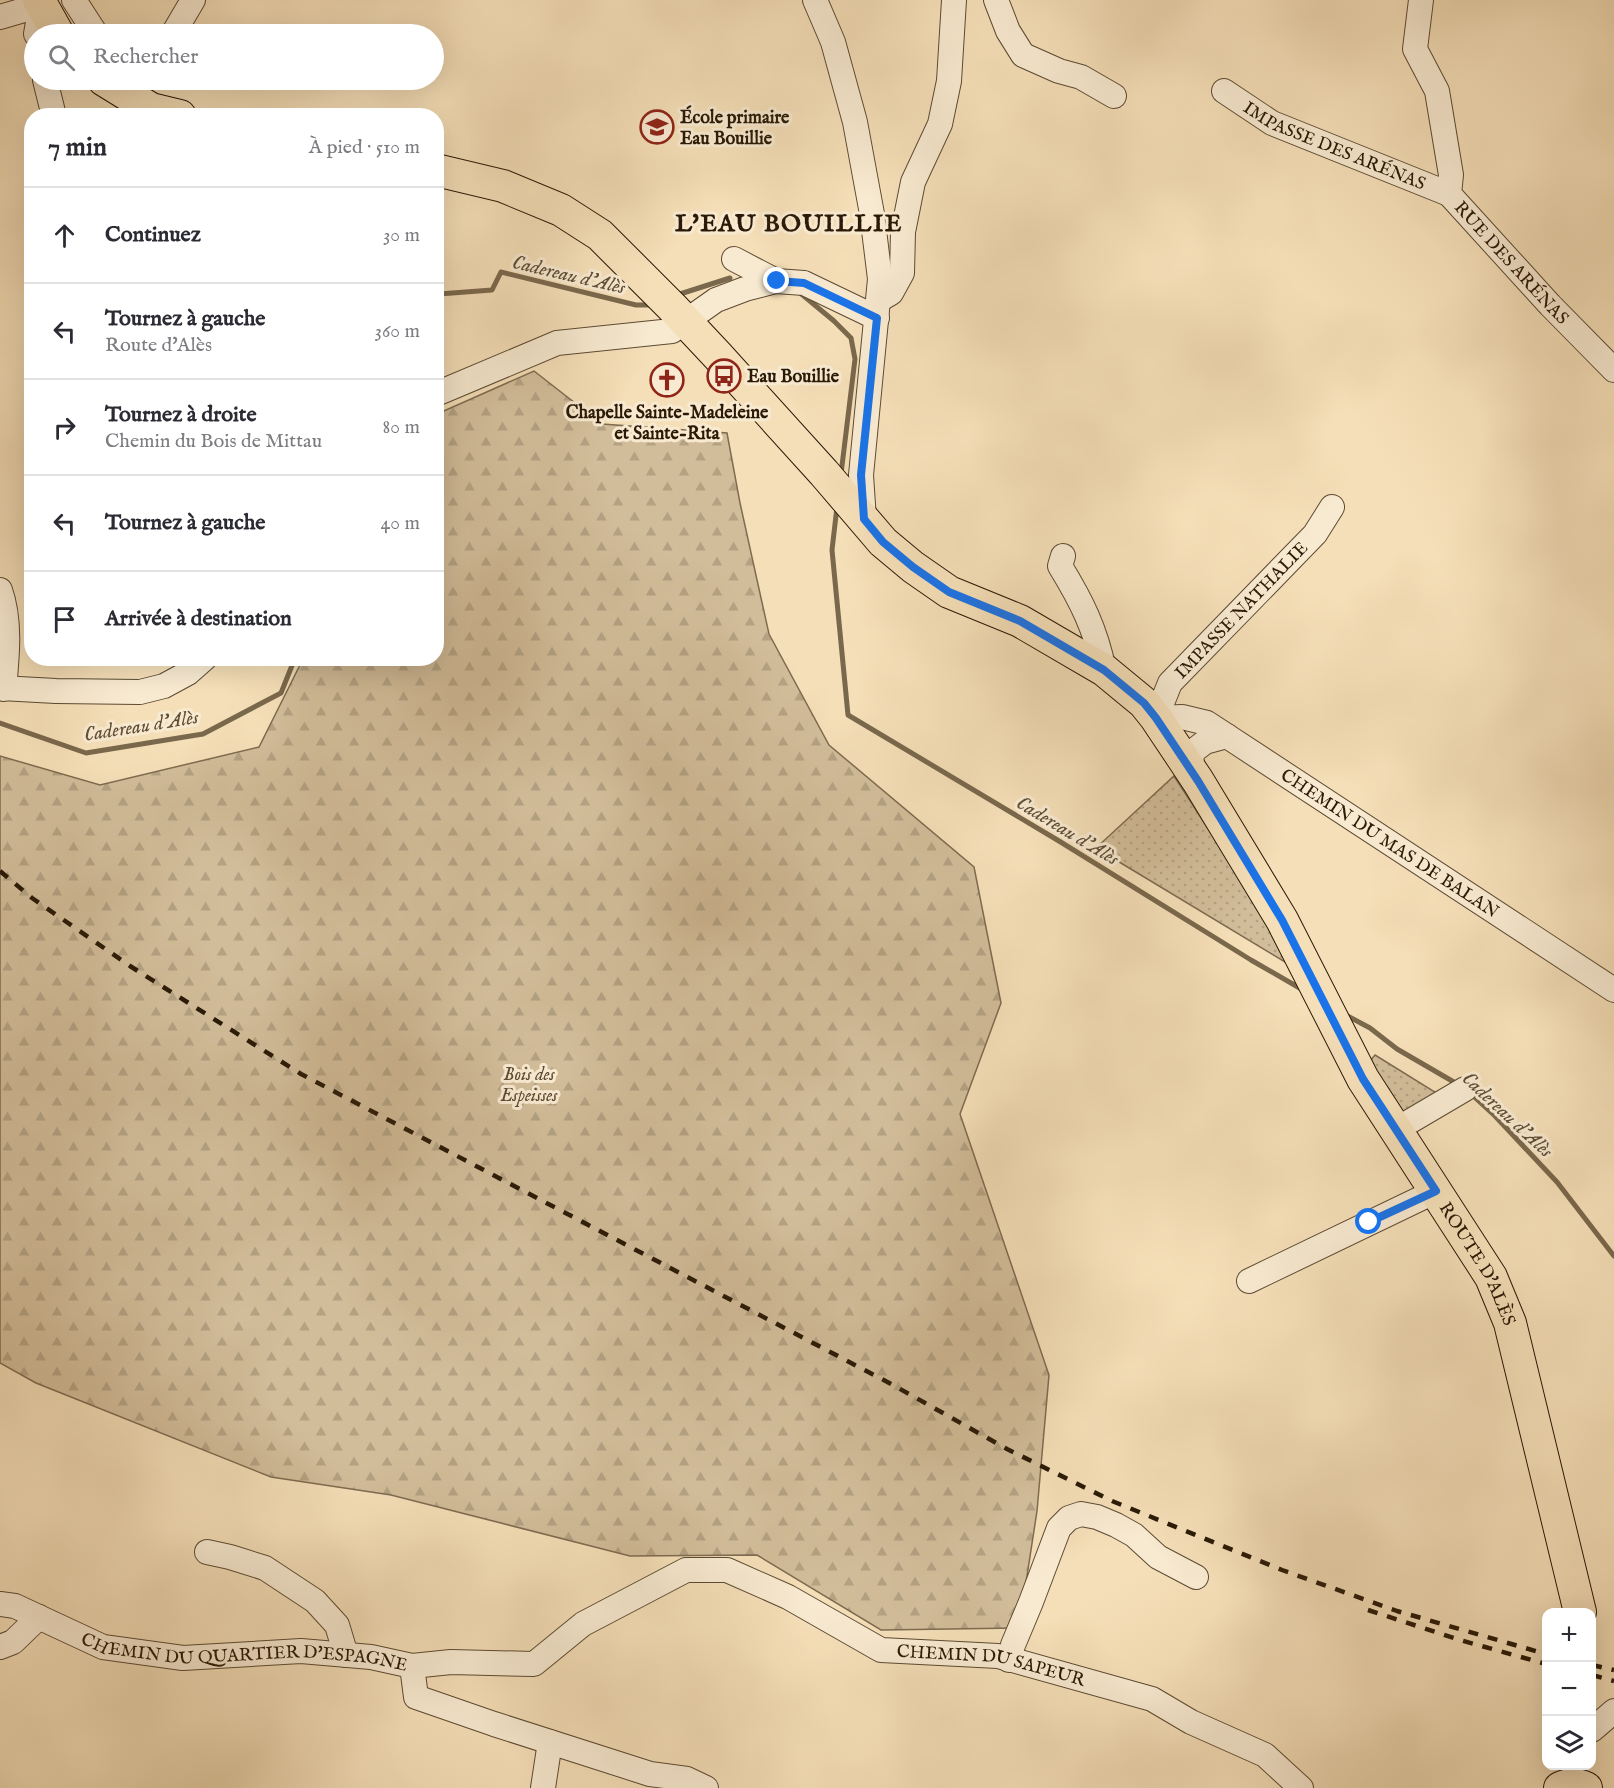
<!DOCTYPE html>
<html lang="fr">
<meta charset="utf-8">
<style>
:root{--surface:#fff;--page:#f2f2f3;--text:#2b2b33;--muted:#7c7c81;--line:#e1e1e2}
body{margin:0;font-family:"IM FELL English",serif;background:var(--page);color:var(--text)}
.controls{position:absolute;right:18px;bottom:18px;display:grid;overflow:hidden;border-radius:12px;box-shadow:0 6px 24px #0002}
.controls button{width:54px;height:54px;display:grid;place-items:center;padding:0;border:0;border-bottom:2px solid var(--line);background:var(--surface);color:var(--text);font:30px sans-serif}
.stop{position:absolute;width:18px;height:18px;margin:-14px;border:4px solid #1a73e8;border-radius:50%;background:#fff}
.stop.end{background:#1a73e8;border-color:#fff;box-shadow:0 2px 6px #0008}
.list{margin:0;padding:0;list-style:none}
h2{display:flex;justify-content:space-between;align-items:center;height:78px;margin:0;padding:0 24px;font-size:26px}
h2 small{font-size:20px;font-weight:400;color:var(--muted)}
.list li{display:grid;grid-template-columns:39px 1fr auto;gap:18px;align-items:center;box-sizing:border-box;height:96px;padding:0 24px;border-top:2px solid var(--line)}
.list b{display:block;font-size:22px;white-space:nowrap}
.list p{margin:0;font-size:20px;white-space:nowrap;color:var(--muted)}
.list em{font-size:20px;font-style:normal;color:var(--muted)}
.icon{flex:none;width:33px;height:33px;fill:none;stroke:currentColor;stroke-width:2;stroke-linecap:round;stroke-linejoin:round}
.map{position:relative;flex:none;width:1614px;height:1788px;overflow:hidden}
.search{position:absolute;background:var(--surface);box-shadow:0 6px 24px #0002;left:24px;top:24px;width:420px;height:66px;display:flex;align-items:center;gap:15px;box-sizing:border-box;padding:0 21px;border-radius:33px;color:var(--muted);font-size:22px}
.panel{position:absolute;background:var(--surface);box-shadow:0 6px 24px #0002;left:24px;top:108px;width:420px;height:558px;border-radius:24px}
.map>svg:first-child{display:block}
.grass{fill:url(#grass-dots);stroke:#7e6b50;stroke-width:1.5}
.forest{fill:url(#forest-firs);stroke:#7e6b50;stroke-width:1.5}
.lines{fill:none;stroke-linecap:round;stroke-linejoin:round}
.stream{stroke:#7a684c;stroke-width:5}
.minor-casing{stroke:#5c4a32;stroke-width:26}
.major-casing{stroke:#291906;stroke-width:34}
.minor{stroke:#f8ead1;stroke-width:24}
.major{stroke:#f5dfb8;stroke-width:32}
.rail{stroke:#291906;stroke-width:4.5;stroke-dasharray:10 10;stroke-linecap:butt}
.route{stroke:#1a73e8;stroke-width:8}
.labels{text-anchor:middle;stroke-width:6;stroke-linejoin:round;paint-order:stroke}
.poi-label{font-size:18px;font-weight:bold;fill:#291906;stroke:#f8ead1;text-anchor:start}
.street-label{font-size:18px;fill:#291906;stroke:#f8ead1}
.park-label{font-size:18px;font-style:italic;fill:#5c4a32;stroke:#f8ead1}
.water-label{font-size:20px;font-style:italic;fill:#5f4d35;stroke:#f8ead1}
.district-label{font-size:24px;font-weight:bold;letter-spacing:1.5px;fill:#291906;stroke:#f8ead1}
</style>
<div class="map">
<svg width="1614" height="1788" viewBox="0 0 1614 1788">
<defs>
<pattern id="grass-dots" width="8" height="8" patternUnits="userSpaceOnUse" patternTransform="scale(1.5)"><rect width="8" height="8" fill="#d2bd9a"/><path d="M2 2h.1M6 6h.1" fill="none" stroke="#b4a283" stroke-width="1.8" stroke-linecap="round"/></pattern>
<pattern id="forest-firs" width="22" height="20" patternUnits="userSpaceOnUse" patternTransform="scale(1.5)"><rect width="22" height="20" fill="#d2bd9a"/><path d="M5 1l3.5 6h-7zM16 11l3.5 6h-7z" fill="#b4a283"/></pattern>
</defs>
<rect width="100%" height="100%" fill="#f5dfb8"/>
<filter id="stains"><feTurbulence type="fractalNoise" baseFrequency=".00333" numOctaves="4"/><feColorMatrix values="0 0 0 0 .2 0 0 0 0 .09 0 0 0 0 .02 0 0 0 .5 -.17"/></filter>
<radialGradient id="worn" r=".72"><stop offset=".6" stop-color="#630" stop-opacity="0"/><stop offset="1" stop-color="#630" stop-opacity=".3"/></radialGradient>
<!-- grass -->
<g class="grass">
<polygon points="1174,776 1286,949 1285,962 1096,848"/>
<polygon points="1375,1055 1443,1097 1401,1114 1370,1061"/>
</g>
<!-- forest -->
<polygon class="forest" points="534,371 602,424 727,433 740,503 769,634 829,745 974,867 1001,1003 960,1114 1049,1375 1037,1511 1019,1628 881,1630 757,1555 630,1556 391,1495 271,1477 36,1383 0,1363 0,756 100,785 259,747 303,659 436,658 437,414"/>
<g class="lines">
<!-- stream -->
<g class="stream">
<polyline points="436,275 439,294 492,290 501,272 636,305 649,305"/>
<polyline points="799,292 834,321 851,338 855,359 841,474"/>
<polyline points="680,294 730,278"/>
<polyline points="837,507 832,550 848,715 1059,841 1251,960 1303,990"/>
<polyline points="0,723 86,753 203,734 281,693 295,658"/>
<polyline points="1342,1013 1370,1028 1397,1049 1459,1085"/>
<polyline points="1469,1092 1495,1116 1557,1182 1614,1256"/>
</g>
<defs>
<g id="minor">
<polyline points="74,0 96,34"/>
<polyline points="815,0 833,42 855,122 872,214 880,279 861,475 864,519"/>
<polyline points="996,0 1008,31 1023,55 1059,71 1081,77 1114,96"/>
<path id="s1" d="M1421 0 1415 49 1437 91 1451 175 1449 194 1550 305 1614 370"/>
<polyline points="0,17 41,5 36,34"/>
<polyline points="173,34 193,0"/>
<polyline points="45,80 54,116"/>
<path id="s2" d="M1224 91 1272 123 1449 194"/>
<polyline points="734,259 776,281"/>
<polyline points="879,300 891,293 902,273 903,232 913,182 940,124 949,81 954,0"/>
<polyline points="436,394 557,343 672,331 716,300 745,289 776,281 804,283 877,318"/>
<path id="s3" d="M1332 507 1315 534 1170 683 1156 718 1182 717 1207 723 1614 990"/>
<path d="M1063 556 1060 566C1082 602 1095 628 1104 670"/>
<path d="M0 590C11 621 7 657 4 689"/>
<polyline points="0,688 56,691 140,692 164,686 188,673 205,658"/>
<polyline points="1191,770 1192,752 1205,742 1227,736"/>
<polyline points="1397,1129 1465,1089"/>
<polyline points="1249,1281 1436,1191"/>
<polyline points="207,1552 230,1557 265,1568 315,1601 337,1625 346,1655"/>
<path id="s4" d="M0 1604 15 1606 103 1647 183 1658 301 1651 371 1657 412 1666 416 1697 494 1724 650 1774 687 1779 706 1788"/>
<polyline points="0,1647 13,1642 39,1617"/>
<polyline points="1009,1660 1013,1645 1031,1602 1059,1528 1069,1518 1081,1514 1097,1517 1116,1525 1134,1535 1158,1557 1196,1577"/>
<path id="s5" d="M412 1666 451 1662 534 1664 583 1624 686 1570H727L788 1597 881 1650 998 1656 1152 1699 1191 1722 1265 1755 1301 1788"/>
<polyline points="1592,1730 1614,1711"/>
<polyline points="543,1788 550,1742"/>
</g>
<g id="major">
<polyline points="39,0 58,34"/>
<polyline points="104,80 151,109 180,116"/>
<path id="s6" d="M436 170 503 186 561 210 600 235 672 307 718 356 824 473 883 542 913 567 949 592 1020 621 1104 670 1144 703 1156 718 1198 781 1282 920 1363 1079 1491 1277 1510 1323 1580 1612"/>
<path d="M1560 1788C1569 1784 1577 1784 1586 1788"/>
</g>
</defs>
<!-- minor casing -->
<use href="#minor" class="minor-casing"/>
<!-- major casing -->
<use href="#major" class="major-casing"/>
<!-- minor -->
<use href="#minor" class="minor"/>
<!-- major -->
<use href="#major" class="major"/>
<!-- rail -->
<g class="rail">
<polyline points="0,871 32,898 130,966 301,1074 893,1385 1007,1449 1112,1501 1282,1570 1397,1611 1546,1654"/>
<polyline points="1368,1610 1460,1640 1546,1664"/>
<polyline points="1592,1665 1614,1670"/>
<polyline points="1592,1675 1614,1681"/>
</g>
</g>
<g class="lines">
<!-- route -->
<polyline class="route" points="777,281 804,283 877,318 861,475 864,519 883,542 913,567 949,592 1020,621 1104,670 1144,703 1156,718 1198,781 1282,920 1363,1079 1436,1191 1369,1222"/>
</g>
<!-- icons -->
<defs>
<symbol id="school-ring" viewBox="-11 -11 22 22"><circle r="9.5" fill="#f8ead1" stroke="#8f2418" stroke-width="1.5"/><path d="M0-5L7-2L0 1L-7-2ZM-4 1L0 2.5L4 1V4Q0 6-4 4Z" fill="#8f2418"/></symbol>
<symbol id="bus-ring" viewBox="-11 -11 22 22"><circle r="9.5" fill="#f8ead1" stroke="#8f2418" stroke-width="1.5"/><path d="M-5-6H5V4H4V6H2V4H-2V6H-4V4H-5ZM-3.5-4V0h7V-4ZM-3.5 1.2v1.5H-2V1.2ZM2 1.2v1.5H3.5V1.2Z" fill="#8f2418"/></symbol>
<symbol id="church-ring" viewBox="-11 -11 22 22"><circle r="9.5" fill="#f8ead1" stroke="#8f2418" stroke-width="1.5"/><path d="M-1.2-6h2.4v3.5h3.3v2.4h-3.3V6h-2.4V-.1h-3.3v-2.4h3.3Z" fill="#8f2418"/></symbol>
</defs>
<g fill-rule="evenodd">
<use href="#school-ring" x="638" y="108" width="38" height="38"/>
<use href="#bus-ring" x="705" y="357" width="38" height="38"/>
<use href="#church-ring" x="648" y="361" width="38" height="38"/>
</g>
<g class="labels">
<!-- poi labels -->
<g class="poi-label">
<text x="680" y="123">École primaire<tspan x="680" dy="21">Eau Bouillie</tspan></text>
<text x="747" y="382">Eau Bouillie</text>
<text x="667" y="418" text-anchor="middle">Chapelle Sainte-Madeleine<tspan x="667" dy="21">et Sainte-Rita</tspan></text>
</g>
<!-- street labels -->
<g class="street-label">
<text dy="6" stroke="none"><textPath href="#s2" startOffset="124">IMPASSE DES ARÉNAS</textPath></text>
<text dy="6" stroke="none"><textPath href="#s1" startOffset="294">RUE DES ARÉNAS</textPath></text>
<text transform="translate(1241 610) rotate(-46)" y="6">IMPASSE NATHALIE</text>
<text dy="6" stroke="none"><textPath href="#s3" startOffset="548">CHEMIN DU MAS DE BALAN</textPath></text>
<text dy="6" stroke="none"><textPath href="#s6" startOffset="1558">ROUTE D'ALÈS</textPath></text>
<text dy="6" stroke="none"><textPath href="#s4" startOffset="254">CHEMIN DU QUARTIER D'ESPAGNE</textPath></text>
<text dy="6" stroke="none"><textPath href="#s5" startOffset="628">CHEMIN DU SAPEUR</textPath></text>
</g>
<!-- park labels -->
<g class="park-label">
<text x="529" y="1080">Bois des<tspan x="529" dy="21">Espeisses</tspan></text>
</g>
<!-- water labels -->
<g class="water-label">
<text transform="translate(569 274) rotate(13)" y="7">Cadereau d'Alès</text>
<text transform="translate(141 725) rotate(-9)" y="7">Cadereau d'Alès</text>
<text transform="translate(1068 830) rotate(31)" y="7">Cadereau d'Alès</text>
<text transform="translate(1508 1114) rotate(43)" y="7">Cadereau d'Alès</text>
</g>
<!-- district labels -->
<g class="district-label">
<text x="789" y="231">L'EAU BOUILLIE</text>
</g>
</g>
<rect width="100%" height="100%" filter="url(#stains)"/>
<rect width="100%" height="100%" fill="url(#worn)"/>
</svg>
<div class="controls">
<button>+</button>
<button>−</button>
<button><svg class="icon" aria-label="layers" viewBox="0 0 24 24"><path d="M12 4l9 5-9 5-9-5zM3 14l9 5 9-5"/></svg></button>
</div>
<div class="stop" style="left:1369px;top:1222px"></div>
<div class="stop end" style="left:777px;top:281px"></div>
<div class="search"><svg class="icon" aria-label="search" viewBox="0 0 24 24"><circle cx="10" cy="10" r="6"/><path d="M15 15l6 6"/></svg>Rechercher</div>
<section class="panel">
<h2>7 min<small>À pied · 510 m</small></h2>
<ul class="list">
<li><svg class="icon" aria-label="ahead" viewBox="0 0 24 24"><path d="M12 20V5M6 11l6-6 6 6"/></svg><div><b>Continuez</b></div><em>30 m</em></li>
<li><svg class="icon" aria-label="left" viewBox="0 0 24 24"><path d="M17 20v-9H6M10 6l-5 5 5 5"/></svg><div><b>Tournez à gauche</b><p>Route d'Alès</p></div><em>360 m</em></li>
<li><svg class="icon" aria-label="right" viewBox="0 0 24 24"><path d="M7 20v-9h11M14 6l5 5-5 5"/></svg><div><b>Tournez à droite</b><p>Chemin du Bois de Mittau</p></div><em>80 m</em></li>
<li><svg class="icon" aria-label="left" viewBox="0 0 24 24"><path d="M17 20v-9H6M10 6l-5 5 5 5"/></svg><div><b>Tournez à gauche</b></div><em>40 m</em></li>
<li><svg class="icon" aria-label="arrive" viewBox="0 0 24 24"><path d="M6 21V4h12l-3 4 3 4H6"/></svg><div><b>Arrivée à destination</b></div></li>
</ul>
</section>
</div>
